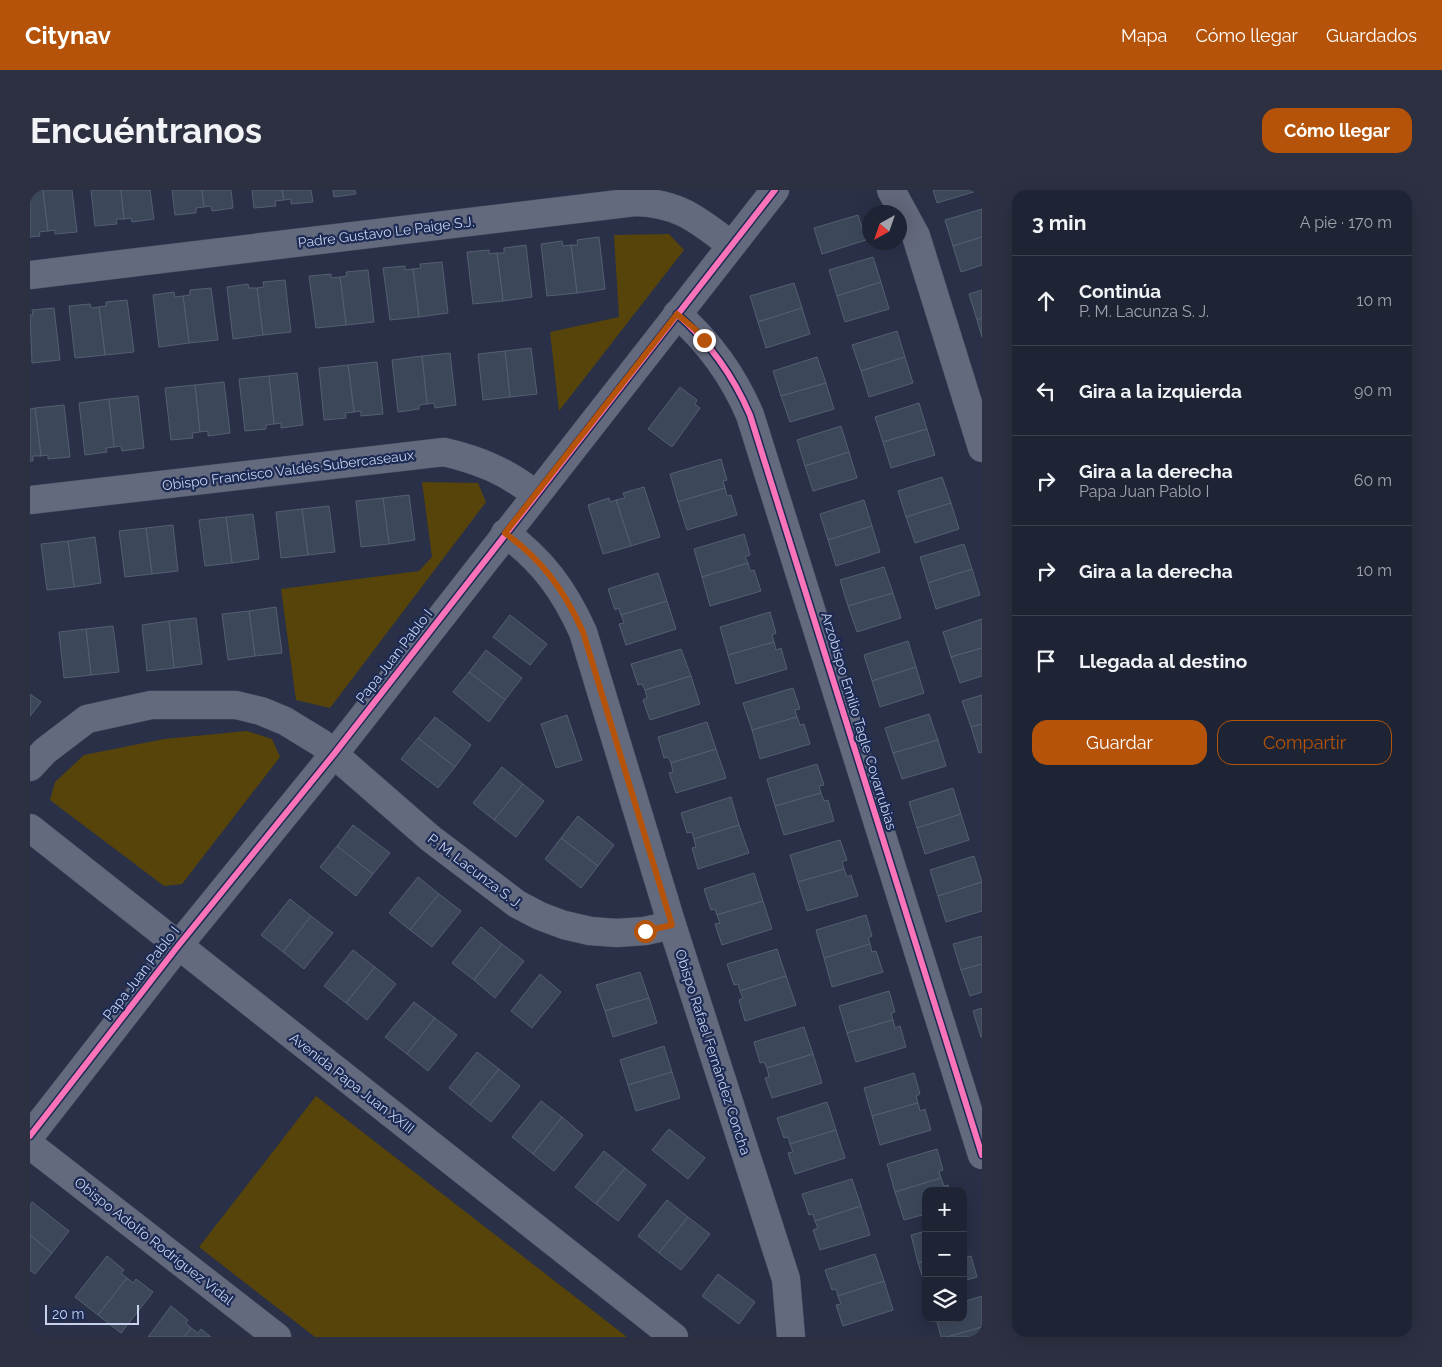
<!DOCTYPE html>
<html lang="es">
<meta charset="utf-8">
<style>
:root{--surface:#1f2435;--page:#2c3041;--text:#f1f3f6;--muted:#a1a4ad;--line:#3c4150;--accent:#b45309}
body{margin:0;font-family:Raleway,sans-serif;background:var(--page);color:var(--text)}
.controls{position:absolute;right:15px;bottom:15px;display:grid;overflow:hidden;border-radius:10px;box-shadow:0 5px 20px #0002}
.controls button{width:45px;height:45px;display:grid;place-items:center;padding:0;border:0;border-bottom:1px solid var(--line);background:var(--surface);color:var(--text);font:25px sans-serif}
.compass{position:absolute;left:832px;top:15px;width:45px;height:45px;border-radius:50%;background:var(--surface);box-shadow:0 5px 20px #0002;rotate:220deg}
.scale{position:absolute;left:15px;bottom:12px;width:94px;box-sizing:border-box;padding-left:5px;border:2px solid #c6d2ec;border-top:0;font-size:14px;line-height:18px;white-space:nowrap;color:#c6d2ec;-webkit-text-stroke:4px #1c2a54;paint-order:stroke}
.stop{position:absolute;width:15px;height:15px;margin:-11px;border:4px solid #b45309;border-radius:50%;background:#fff}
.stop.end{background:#b45309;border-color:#fff;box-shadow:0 1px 5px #0008}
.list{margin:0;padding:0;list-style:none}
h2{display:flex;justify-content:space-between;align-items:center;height:65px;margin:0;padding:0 20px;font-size:21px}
h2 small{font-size:16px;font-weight:400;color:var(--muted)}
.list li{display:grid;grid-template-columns:32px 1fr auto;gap:15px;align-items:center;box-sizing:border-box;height:90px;padding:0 20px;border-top:1px solid var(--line)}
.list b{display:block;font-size:19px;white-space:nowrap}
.list p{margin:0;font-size:16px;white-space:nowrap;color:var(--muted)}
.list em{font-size:16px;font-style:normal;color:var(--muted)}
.actions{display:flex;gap:10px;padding:15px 20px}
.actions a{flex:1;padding:11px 0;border:1px solid var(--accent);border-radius:15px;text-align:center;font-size:18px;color:var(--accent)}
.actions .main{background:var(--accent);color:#fff}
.icon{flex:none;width:28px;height:28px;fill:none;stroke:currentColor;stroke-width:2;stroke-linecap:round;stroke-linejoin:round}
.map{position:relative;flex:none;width:952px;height:1147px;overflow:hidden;border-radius:15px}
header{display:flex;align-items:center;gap:30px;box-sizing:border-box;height:70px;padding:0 25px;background:var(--accent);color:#fff}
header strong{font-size:24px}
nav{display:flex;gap:28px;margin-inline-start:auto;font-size:18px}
.intro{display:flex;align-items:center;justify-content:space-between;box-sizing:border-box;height:120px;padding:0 30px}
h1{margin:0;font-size:35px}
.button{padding:12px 22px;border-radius:15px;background:var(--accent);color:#fff;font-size:18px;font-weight:700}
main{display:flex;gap:30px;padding:0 30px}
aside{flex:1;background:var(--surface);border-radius:15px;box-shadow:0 5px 20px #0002}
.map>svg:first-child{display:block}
.green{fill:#56440a}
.building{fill:#3c475a;stroke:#546072}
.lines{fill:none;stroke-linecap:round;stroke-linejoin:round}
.minor-casing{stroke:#474e62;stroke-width:29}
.minor{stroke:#646a7d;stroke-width:28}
.cycleway-casing{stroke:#1c2a54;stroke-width:9}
.cycleway{stroke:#fb73b8;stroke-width:6}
.route{stroke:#b45309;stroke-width:6}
.labels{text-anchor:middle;stroke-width:4.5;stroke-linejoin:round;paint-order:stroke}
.street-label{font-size:14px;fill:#c6d2ec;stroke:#1c2a54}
</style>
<header>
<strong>Citynav</strong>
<nav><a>Mapa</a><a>Cómo llegar</a><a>Guardados</a></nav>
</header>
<div class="intro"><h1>Encuéntranos</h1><a class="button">Cómo llegar</a></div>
<main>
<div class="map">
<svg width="952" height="1147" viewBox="0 0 952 1147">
<rect width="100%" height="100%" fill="#293047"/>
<!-- green -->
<g class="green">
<polygon points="639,44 654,60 529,221 520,142 589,127 584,45"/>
<polygon points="392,292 448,293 456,312 300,518 266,510 251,399 389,381 402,367"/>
<polygon points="217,541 242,549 250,567 152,694 134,696 20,610 25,592 54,565 134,549"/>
<polygon points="286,906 597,1147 285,1147 169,1057"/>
</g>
<!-- building -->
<g class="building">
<polygon points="0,0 13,0 18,41 9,42 10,46 0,47"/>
<polygon points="13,0 42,0 47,42 25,44 25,40 18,41"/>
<polygon points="61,0 91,0 94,29 86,29 87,34 65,36"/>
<polygon points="91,0 120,0 124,29 102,32 101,28 94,29"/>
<polygon points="142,0 172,0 174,17 166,18 166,23 145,25"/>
<polygon points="172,0 201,0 203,18 182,21 181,16 174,17"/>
<polygon points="222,0 252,0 254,10 245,11 246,16 224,18"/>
<polygon points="252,0 281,0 283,12 261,14 261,9 254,10"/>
<polygon points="303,0 325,0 326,4 304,7"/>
<polygon points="903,0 950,0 907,13"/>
<polygon points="952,19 952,47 923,56 915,30"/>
<polygon points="828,25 836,50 792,64 784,38"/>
<polygon points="569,47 575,99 547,103 541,55 548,55 547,50"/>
<polygon points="952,47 952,75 931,82 923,56"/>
<polygon points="532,51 533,56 541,55 547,103 517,106 511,54"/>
<polygon points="496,55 502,107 473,111 467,63 474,63 474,58"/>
<polygon points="459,60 459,64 467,63 473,111 443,114 437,62"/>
<polygon points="843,67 851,92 807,106 799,80"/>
<polygon points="412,72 418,123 389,127 383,79 391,78 390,74"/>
<polygon points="375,76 375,80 383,79 389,127 360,130 353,78"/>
<polygon points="338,80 344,132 316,135 310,87 317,86 316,82"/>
<polygon points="301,84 301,88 310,87 316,135 286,138 279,86"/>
<polygon points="255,90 261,142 233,145 227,98 234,97 233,92"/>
<polygon points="851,92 859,119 815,132 807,106"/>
<polygon points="764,93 772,118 728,132 720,106"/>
<polygon points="218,94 219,98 227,98 233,145 203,149 197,97"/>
<polygon points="181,98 188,150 159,153 153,106 160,105 160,100"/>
<polygon points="952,100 952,128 947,130 939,104"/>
<polygon points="144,102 145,107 153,106 159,153 129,157 123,105"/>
<polygon points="97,110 104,162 75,165 69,117 76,116 76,112"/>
<polygon points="60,114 61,118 69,117 75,165 45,168 39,116"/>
<polygon points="24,118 30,170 2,173 0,125 3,125 2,120"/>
<polygon points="772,118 780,144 736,158 728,132"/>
<polygon points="952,128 952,147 947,130"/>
<polygon points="867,141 875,167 831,181 822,155"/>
<polygon points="501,158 507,204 480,207 475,161"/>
<polygon points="475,161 480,207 453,210 448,164"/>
<polygon points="420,163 426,215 405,218 404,213 397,214 392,166"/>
<polygon points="392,166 397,214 389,215 389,219 368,222 362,170"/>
<polygon points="787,167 796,193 751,206 743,181"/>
<polygon points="875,167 883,193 839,207 831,181"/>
<polygon points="347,172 353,224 331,226 331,221 324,222 318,175"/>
<polygon points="318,175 324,222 315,223 316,228 294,230 289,178"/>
<polygon points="267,183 273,235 251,238 251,233 244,234 239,186"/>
<polygon points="239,186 244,234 236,235 236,239 215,241 209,189"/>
<polygon points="194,192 200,243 178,246 178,241 170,242 165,195"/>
<polygon points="796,193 804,219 760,232 751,206"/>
<polygon points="165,195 170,242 162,243 163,248 141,250 135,198"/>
<polygon points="650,197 667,210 665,214 670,218 642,257 618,239"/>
<polygon points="108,206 114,258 92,261 91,256 84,257 79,209"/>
<polygon points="79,209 84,257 76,258 77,262 55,265 49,213"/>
<polygon points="889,213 897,239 853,252 845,227"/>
<polygon points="34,215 40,267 18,269 18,265 11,266 5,218"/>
<polygon points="5,218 11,266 3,266 3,271 0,271 0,219"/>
<polygon points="811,236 819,262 775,276 767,250"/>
<polygon points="897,239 905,265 861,278 853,252"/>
<polygon points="819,262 827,288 783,301 775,276"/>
<polygon points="691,269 697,290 693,291 695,298 648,312 640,284"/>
<polygon points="912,287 921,313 876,327 868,301"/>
<polygon points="614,297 630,347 601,356 586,310 595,308 593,303"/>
<polygon points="695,298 697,306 701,305 707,325 657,340 648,312"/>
<polygon points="379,305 385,350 359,354 353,308"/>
<polygon points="353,308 359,354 331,357 326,311"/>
<polygon points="579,308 580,312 586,310 601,356 573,364 558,315"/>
<polygon points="834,310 842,336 798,350 790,324"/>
<polygon points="921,313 929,339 885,353 876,327"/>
<polygon points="299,316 305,362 278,365 272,319"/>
<polygon points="272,319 278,365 251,368 246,322"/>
<polygon points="223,324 229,369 202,373 196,327"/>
<polygon points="196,327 202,373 175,376 169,330"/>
<polygon points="143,335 148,381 122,384 116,338"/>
<polygon points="842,336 850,362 806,376 798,350"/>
<polygon points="116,338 122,384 95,387 89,341"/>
<polygon points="714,344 720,365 715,367 718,373 672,387 664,359"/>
<polygon points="65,347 71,393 44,397 38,351"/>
<polygon points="38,351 44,397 17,400 11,354"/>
<polygon points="934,354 942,379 898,393 890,367"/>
<polygon points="718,373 720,381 724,380 731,401 680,416 672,387"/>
<polygon points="854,377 863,403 818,416 810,390"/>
<polygon points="942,379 950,405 906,419 898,393"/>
<polygon points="628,383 637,411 591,425 589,418 585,420 578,399"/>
<polygon points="863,403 871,428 827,442 818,416"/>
<polygon points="637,411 646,439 596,455 589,434 594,433 591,425"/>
<polygon points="246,417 252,463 225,466 219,421"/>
<polygon points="219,421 225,466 198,470 192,424"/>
<polygon points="740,422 746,443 742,445 744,452 698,465 690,437"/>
<polygon points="480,425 517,454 500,475 463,447"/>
<polygon points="166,428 172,474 144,478 139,431"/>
<polygon points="952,429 952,458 921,467 913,442"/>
<polygon points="139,431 144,478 117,481 112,435"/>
<polygon points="83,436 89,482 61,485 56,439"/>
<polygon points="56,439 61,485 34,488 29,442"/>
<polygon points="878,451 886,477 842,491 834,465"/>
<polygon points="744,452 746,460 751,458 757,479 706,494 698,465"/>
<polygon points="952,458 952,486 930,493 921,467"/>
<polygon points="651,459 661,486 615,500 612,494 608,495 601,474"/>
<polygon points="456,460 492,488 475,510 439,482"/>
<polygon points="886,477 894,503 850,517 842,491"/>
<polygon points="439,482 475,510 459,532 423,502"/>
<polygon points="661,486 670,514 620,530 613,510 617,508 615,500"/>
<polygon points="763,498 770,519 765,520 767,527 722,540 713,513"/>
<polygon points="0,504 11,512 0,526"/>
<polygon points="952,505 952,534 941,537 932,511"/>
<polygon points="899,524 908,550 863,563 855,538"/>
<polygon points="537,525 552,570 526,578 511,534"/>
<polygon points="405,527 441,555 425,577 388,548"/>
<polygon points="767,527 770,535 774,534 780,554 730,569 722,540"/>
<polygon points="677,532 686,559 641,573 638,567 634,568 628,547"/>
<polygon points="952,534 952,562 949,563 941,537"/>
<polygon points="388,548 425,577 408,598 371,569"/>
<polygon points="908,550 916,576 872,589 863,563"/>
<polygon points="686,559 696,588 646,603 639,583 643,582 641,573"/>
<polygon points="787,574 794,595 789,596 791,603 745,616 737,589"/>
<polygon points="472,577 493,594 464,630 443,613"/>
<polygon points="493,594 514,611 486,647 464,630"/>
<polygon points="923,598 931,624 887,638 879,612"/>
<polygon points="791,603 794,611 798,610 804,631 754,645 745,616"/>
<polygon points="701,607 709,635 664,649 662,642 657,643 651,623"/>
<polygon points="931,624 939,650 895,664 887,638"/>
<polygon points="548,626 584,655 568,676 531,648"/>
<polygon points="323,635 360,663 343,684 307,656"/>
<polygon points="709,635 719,663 668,679 662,658 666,657 664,649"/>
<polygon points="531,648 568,676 551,698 515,669"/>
<polygon points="810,650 817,670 812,672 814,679 768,692 760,665"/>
<polygon points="307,656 343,684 326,706 290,677"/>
<polygon points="944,666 952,692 908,706 900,680"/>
<polygon points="814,679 817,687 821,685 828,706 777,721 768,692"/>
<polygon points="724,683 733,711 687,725 685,719 681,720 674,699"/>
<polygon points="388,687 409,704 380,740 359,723"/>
<polygon points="952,692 952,721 916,732 908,706"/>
<polygon points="409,704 431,721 402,757 380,740"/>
<polygon points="260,709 281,726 253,762 231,745"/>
<polygon points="733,711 742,739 692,755 685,734 690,733 687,725"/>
<polygon points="836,725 842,746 838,748 840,754 794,768 786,740"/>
<polygon points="281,726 303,743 274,779 253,762"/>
<polygon points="451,737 472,754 444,790 422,773"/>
<polygon points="952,746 952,774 931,780 923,754"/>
<polygon points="472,754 494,771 465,808 444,790"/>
<polygon points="840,754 842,762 846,761 853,782 802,797 794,768"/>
<polygon points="747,759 756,786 710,801 708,794 704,795 697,774"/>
<polygon points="323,760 345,777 316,813 294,796"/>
<polygon points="952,774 952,802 940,806 931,780"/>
<polygon points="345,777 366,794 337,830 316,813"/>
<polygon points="610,782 619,808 575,821 566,795"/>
<polygon points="510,784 531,802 502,838 481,821"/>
<polygon points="756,786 766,815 715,831 709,810 713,808 710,801"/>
<polygon points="859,801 865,822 861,823 863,830 817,843 809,816"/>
<polygon points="619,808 627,833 583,847 575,821"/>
<polygon points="384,812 405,828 377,864 355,847"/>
<polygon points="952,818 952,847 951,847 943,821"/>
<polygon points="405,828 427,845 398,881 377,864"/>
<polygon points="863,830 865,838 870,836 876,857 826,872 817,843"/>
<polygon points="774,837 783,864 737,878 734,872 730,873 724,852"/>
<polygon points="634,856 642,882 598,895 590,870"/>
<polygon points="447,862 469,879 440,915 419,898"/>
<polygon points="783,864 792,893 742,908 735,888 739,887 737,878"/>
<polygon points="469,879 490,896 461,932 440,915"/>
<polygon points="642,882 650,908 606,921 598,895"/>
<polygon points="884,883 890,904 886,906 888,913 842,926 834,898"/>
<polygon points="511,911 532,927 503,964 482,947"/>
<polygon points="797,912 806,940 760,954 758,947 754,948 747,928"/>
<polygon points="888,913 890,921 895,919 901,940 850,955 842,926"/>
<polygon points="532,927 553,945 524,981 503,964"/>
<polygon points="639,939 675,968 658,989 622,960"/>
<polygon points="806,940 815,968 765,984 758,963 763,962 760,954"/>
<polygon points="907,959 913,980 909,981 911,988 865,1002 857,974"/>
<polygon points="574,961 595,978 566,1014 545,997"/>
<polygon points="595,978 616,995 588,1031 566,1014"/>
<polygon points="911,988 914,996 918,995 920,1001 896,1001 896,1024 874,1030 865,1002"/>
<polygon points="822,989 831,1016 785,1031 783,1024 779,1025 772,1004"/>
<polygon points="637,1010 658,1027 629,1063 608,1046"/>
<polygon points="2,1012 39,1041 22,1063 0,1045 0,1015"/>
<polygon points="831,1016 840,1045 790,1060 783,1040 788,1038 785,1031"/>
<polygon points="658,1027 680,1044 651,1080 629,1063"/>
<polygon points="896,1041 896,1071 888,1073 881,1045"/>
<polygon points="0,1045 22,1063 5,1084 0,1080"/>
<polygon points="934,1059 937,1067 941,1066 947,1087 933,1091"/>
<polygon points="845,1064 854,1091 808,1106 806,1099 802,1100 795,1080"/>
<polygon points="77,1066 94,1080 91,1083 97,1088 68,1125 45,1107"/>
<polygon points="896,1071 896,1097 888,1073"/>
<polygon points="688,1084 725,1112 709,1134 672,1106"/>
<polygon points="97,1088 103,1093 106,1089 123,1102 91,1143 68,1125"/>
<polygon points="854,1091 863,1120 813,1136 806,1115 811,1114 808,1106"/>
<polygon points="952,1106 952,1137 917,1147 911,1147 906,1128 933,1128 933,1112"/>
<polygon points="141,1116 158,1130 156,1133 161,1138 154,1147 118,1147"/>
<polygon points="952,1137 952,1147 917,1147"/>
<polygon points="161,1138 168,1143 171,1139 181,1147 154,1147"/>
</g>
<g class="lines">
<defs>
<g id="minor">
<polyline points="861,0 886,46 952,258"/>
<path d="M0 85 605 12C649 13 668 30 701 55"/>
<path d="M647 124C680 153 703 185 720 225L952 965"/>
<path d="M0 310 414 262C449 270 478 282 506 305"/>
<path d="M475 343C513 371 534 400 553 442L642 735 756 1089 761 1147"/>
<polyline points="0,577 15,561 57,529 121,515 206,515 231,521 255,531 291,553 400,648 487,714 510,726 534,735 560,741 587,743 615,741 642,735"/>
<polyline points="0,638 644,1147"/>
<polyline points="0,946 148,756 304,564 745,0"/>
<polyline points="0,955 247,1147"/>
</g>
</defs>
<!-- minor casing -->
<use href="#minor" class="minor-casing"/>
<!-- minor -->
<use href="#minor" class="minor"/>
<defs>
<g id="cycleway">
<path d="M647 124C680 153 703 185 720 225L952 965"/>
<polyline points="0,946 148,756 304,564 745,0"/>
</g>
</defs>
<!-- cycleway casing -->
<use href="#cycleway" class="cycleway-casing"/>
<!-- cycleway -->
<use href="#cycleway" class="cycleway"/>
</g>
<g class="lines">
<!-- route -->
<path class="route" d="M615 741 642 735 553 442C534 400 513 371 475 343L647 124 666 140 674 150"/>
</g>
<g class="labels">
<!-- street labels -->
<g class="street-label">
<text transform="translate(356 42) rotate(-7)" y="5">Padre Gustavo Le Paige S.J.</text>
<text transform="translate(258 280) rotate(-7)" y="5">Obispo Francisco Valdés Subercaseaux</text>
<text transform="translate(364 466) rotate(-52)" y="5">Papa Juan Pablo I</text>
<text transform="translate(829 531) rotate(73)" y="5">Arzobispo Emilio Tagle Covarrubias</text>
<text transform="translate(445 681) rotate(37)" y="5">P. M. Lacunza S. J.</text>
<text transform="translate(111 783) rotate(-52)" y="5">Papa Juan Pablo I</text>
<text transform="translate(683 862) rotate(72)" y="5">Obispo Rafael Fernández Concha</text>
<text transform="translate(322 893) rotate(38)" y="5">Avenida Papa Juan XXIII</text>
<text transform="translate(124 1051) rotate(38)" y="5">Obispo Adolfo Rodríguez Vidal</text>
</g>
</g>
</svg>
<div class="controls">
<button>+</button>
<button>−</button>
<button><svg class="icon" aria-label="layers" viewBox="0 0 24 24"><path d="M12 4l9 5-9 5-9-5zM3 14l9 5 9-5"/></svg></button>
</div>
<svg class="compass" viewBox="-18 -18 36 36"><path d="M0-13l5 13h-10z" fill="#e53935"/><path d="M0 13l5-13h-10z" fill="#a1a4ad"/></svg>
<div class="scale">20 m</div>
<div class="stop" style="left:615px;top:741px"></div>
<div class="stop end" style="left:674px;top:150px"></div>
</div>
<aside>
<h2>3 min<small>A pie · 170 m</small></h2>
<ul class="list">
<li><svg class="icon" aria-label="ahead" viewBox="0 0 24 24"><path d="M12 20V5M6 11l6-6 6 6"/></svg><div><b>Continúa</b><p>P. M. Lacunza S. J.</p></div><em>10 m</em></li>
<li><svg class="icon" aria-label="left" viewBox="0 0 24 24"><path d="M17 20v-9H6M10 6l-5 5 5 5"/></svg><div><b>Gira a la izquierda</b></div><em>90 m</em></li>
<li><svg class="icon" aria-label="right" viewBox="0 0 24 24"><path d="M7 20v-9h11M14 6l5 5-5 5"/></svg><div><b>Gira a la derecha</b><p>Papa Juan Pablo I</p></div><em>60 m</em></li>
<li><svg class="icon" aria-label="right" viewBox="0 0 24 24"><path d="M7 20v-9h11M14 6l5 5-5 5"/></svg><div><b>Gira a la derecha</b></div><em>10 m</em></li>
<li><svg class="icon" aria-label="arrive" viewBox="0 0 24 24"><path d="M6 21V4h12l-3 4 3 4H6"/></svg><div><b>Llegada al destino</b></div></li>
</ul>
<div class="actions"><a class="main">Guardar</a><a>Compartir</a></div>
</aside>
</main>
